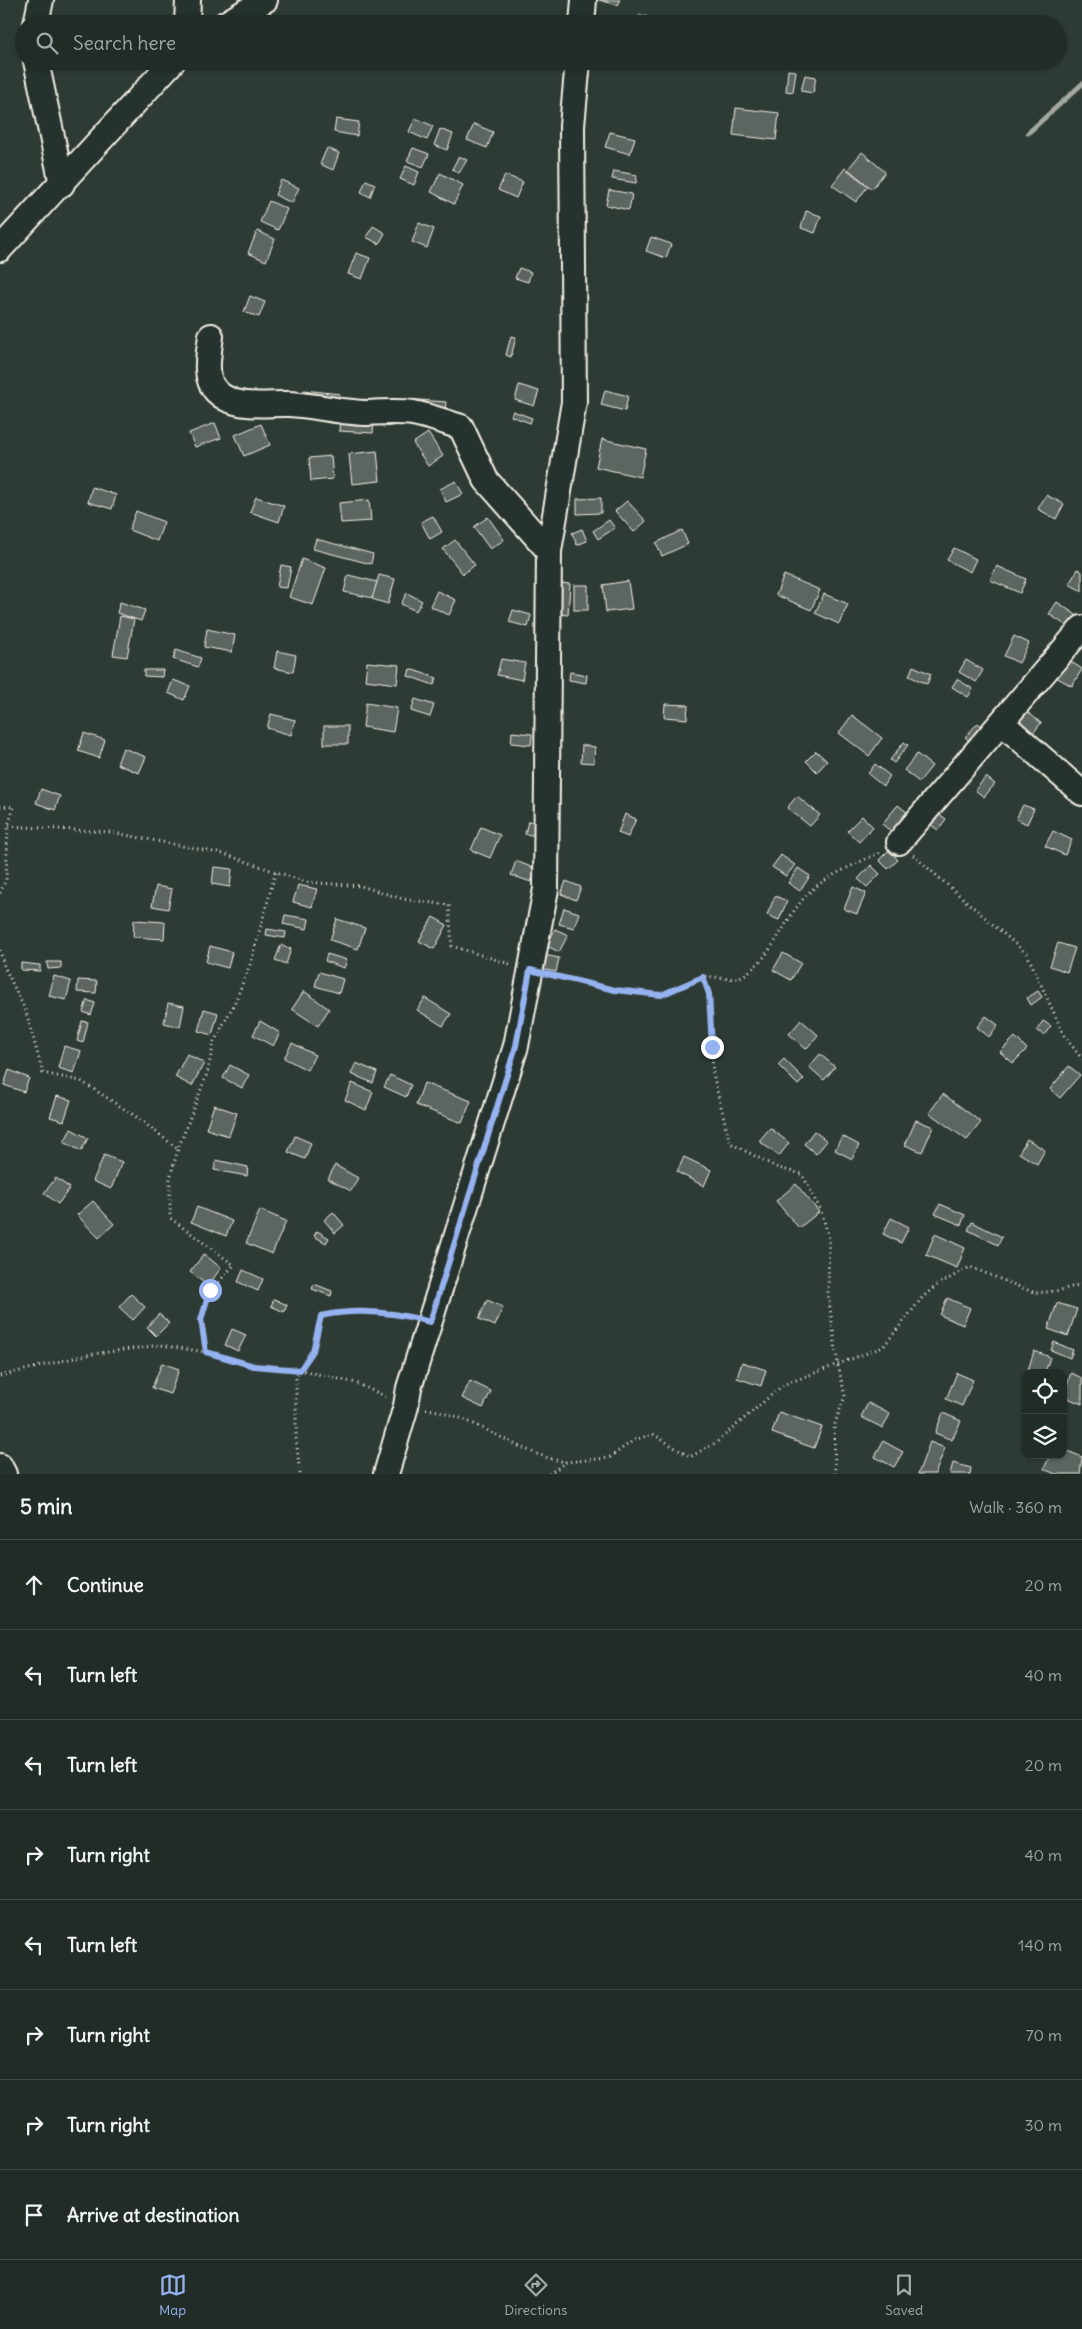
<!DOCTYPE html>
<meta charset="utf-8">
<style>
:root{--surface:#222c27;--page:#2e3833;--text:#f1f3f6;--muted:#a2a7a7;--line:#3f4844;--accent:#95b2f1}
body{margin:0;font-family:Delius,sans-serif;background:var(--page);color:var(--text)}
.controls{position:absolute;right:15px;bottom:15px;display:grid;overflow:hidden;border-radius:10px;box-shadow:0 1px 4px #0004}
.controls button{width:45px;height:45px;display:grid;place-items:center;padding:0;border:0;border-bottom:1px solid var(--line);background:var(--surface);color:var(--text);font:25px sans-serif}
.stop{position:absolute;width:15px;height:15px;margin:-11px;border:4px solid #95b2f1;border-radius:50%;background:#fff}
.stop.end{background:#95b2f1;border-color:#fff;box-shadow:0 1px 5px #0008}
.list{margin:0;padding:0;list-style:none}
h2{display:flex;justify-content:space-between;align-items:center;height:65px;margin:0;padding:0 20px;font-size:21px}
h2 small{font-size:16px;font-weight:400;color:var(--muted)}
.list li{display:grid;grid-template-columns:32px 1fr auto;gap:15px;align-items:center;box-sizing:border-box;height:90px;padding:0 20px;border-top:1px solid var(--line)}
.list b{display:block;font-size:19px;white-space:nowrap}
.list em{font-size:16px;font-style:normal;color:var(--muted)}
.icon{flex:none;width:28px;height:28px;fill:none;stroke:currentColor;stroke-width:2;stroke-linecap:round;stroke-linejoin:round}
.map{position:relative;flex:none;width:1082px;height:1474px;overflow:hidden}
.search{position:absolute;background:var(--surface);box-shadow:0 1px 4px #0004;left:15px;right:15px;top:15px;height:55px;display:flex;align-items:center;gap:12px;box-sizing:border-box;padding:0 18px;border-radius:28px;color:var(--muted);font-size:19px}
.sheet{height:785px;background:var(--surface)}
nav{display:flex;justify-content:space-around;align-items:center;box-sizing:border-box;height:70px;border-top:1px solid var(--line);background:var(--surface);font-size:14px;color:var(--muted)}
nav a{display:grid;justify-items:center;gap:2px}
nav .on{color:var(--accent)}
.map>svg:first-child{display:block}
.lines{fill:none;stroke-linecap:round;stroke-linejoin:round}
.stream{stroke:#a4a8a0;stroke-width:5}
.building{fill:#5c655e;stroke:#f4f1e8}
.minor-casing{stroke:#f4f1e8;stroke-width:28}
.path{stroke:#f4f1e8;stroke-width:3;stroke-dasharray:1 4;stroke-linecap:butt}
.minor{stroke:#26332d;stroke-width:24}
.route{stroke:#95b2f1;stroke-width:6}
</style>
<div class="map">
<svg width="1082" height="1474" viewBox="0 0 1082 1474">
<rect width="100%" height="100%" fill="#2e3b34"/>
<filter id="ink" filterUnits="userSpaceOnUse"><feTurbulence type="fractalNoise" baseFrequency=".02" numOctaves="2"/><feDisplacementMap in="SourceGraphic" scale="10" xChannelSelector="R" yChannelSelector="G"/><feConvolveMatrix kernelMatrix="1 2 1 2 8 2 1 2 1" color-interpolation-filters="sRGB"/></filter>
<g filter="url(#ink)">
<g class="lines">
<!-- stream -->
<polyline class="stream" points="1028,133 1082,84"/>
</g>
<!-- building -->
<g class="building">
<polygon points="599,0 620,0 618,5"/>
<polygon points="640,14 653,19 651,24 636,24"/>
<polygon points="607,61 633,61 633,66 607,63"/>
<polygon points="788,70 796,71 793,92 786,91"/>
<polygon points="805,75 816,77 813,93 801,91"/>
<polygon points="736,108 779,113 776,140 733,135"/>
<polygon points="415,118 433,126 427,140 409,132"/>
<polygon points="336,119 359,122 357,136 334,132"/>
<polygon points="474,124 493,132 487,148 467,140"/>
<polygon points="440,129 453,134 447,150 434,145"/>
<polygon points="610,132 635,138 630,154 605,147"/>
<polygon points="327,148 339,153 333,170 320,164"/>
<polygon points="413,148 429,154 423,167 407,161"/>
<polygon points="862,152 885,172 872,189 848,169"/>
<polygon points="459,156 467,160 459,173 452,169"/>
<polygon points="406,166 419,172 414,185 400,179"/>
<polygon points="845,168 868,186 856,202 832,185"/>
<polygon points="614,171 637,175 636,183 612,179"/>
<polygon points="440,173 463,185 454,204 431,192"/>
<polygon points="505,175 523,182 516,198 498,190"/>
<polygon points="281,180 299,188 292,203 275,195"/>
<polygon points="366,180 375,184 370,197 361,192"/>
<polygon points="609,190 632,194 629,210 606,205"/>
<polygon points="269,201 287,209 278,230 260,222"/>
<polygon points="806,211 821,216 815,233 801,228"/>
<polygon points="419,223 434,229 427,248 412,242"/>
<polygon points="373,226 385,233 379,244 366,237"/>
<polygon points="257,231 275,239 266,261 248,253"/>
<polygon points="651,237 671,244 666,258 646,251"/>
<polygon points="356,253 370,258 362,279 348,274"/>
<polygon points="519,268 531,272 528,282 515,278"/>
<polygon points="250,296 265,302 259,317 244,312"/>
<polygon points="511,336 516,337 511,357 506,355"/>
<polygon points="519,385 539,391 534,406 515,400"/>
<polygon points="304,390 340,394 339,399 303,395"/>
<polygon points="605,390 628,396 625,411 601,405"/>
<polygon points="406,399 446,402 445,410 405,407"/>
<polygon points="513,411 532,418 530,423 511,416"/>
<polygon points="340,417 374,418 373,433 339,431"/>
<polygon points="400,418 400,425 383,427 383,419"/>
<polygon points="215,423 221,438 195,447 189,433"/>
<polygon points="261,424 270,445 244,456 235,435"/>
<polygon points="428,433 443,456 428,466 413,443"/>
<polygon points="602,439 646,449 640,477 596,467"/>
<polygon points="377,451 380,481 352,484 349,454"/>
<polygon points="331,456 333,479 311,481 309,458"/>
<polygon points="456,481 463,494 446,502 440,489"/>
<polygon points="92,487 116,495 112,509 88,502"/>
<polygon points="1046,495 1064,504 1056,519 1038,509"/>
<polygon points="256,497 284,506 279,522 250,512"/>
<polygon points="601,498 601,513 577,514 577,499"/>
<polygon points="369,500 371,521 341,523 339,503"/>
<polygon points="627,501 646,521 634,532 615,511"/>
<polygon points="136,511 164,522 157,541 129,530"/>
<polygon points="433,516 442,532 430,539 421,522"/>
<polygon points="488,517 504,540 490,549 474,527"/>
<polygon points="609,520 615,528 598,539 593,531"/>
<polygon points="582,529 587,541 577,545 572,533"/>
<polygon points="682,530 688,544 662,556 656,543"/>
<polygon points="316,539 373,554 371,564 313,549"/>
<polygon points="455,540 475,565 463,574 443,549"/>
<polygon points="954,548 976,559 970,572 947,560"/>
<polygon points="302,559 326,568 313,605 289,597"/>
<polygon points="281,565 291,567 287,588 277,587"/>
<polygon points="997,566 1026,579 1020,593 990,580"/>
<polygon points="1078,569 1082,572 1082,591 1069,584"/>
<polygon points="348,575 377,582 373,598 344,592"/>
<polygon points="379,575 395,579 388,604 372,599"/>
<polygon points="784,575 820,590 811,610 776,595"/>
<polygon points="628,581 632,609 606,612 603,585"/>
<polygon points="561,583 570,584 568,615 559,614"/>
<rect x="574" y="585" width="14" height="25"/>
<polygon points="437,591 456,600 449,615 430,606"/>
<polygon points="407,593 422,601 416,611 401,604"/>
<polygon points="824,594 848,604 839,624 815,613"/>
<polygon points="120,602 145,610 141,621 117,613"/>
<polygon points="1057,602 1082,619 1074,631 1049,614"/>
<polygon points="513,610 531,615 528,627 509,622"/>
<polygon points="120,616 134,619 127,657 113,655"/>
<polygon points="207,629 235,635 232,652 204,647"/>
<polygon points="1014,636 1029,643 1019,663 1004,656"/>
<polygon points="176,650 201,658 198,667 173,659"/>
<polygon points="277,651 296,655 293,672 274,668"/>
<polygon points="1065,658 1082,669 1072,686 1054,676"/>
<polygon points="501,659 525,663 522,680 497,675"/>
<polygon points="966,660 983,670 976,682 959,672"/>
<polygon points="367,662 399,665 397,684 365,680"/>
<polygon points="913,666 931,674 927,684 909,676"/>
<polygon points="410,669 437,678 434,685 408,676"/>
<polygon points="144,670 163,670 162,677 144,676"/>
<polygon points="570,672 587,675 586,683 569,680"/>
<polygon points="957,679 973,689 968,697 952,687"/>
<polygon points="173,680 190,686 184,700 168,693"/>
<polygon points="415,699 434,705 430,717 411,711"/>
<polygon points="366,703 397,708 393,732 363,727"/>
<polygon points="665,704 688,705 687,719 664,717"/>
<polygon points="1025,710 1041,723 1031,736 1014,723"/>
<polygon points="271,714 295,720 291,735 267,728"/>
<polygon points="852,715 882,738 869,756 839,733"/>
<polygon points="978,723 989,734 976,747 965,737"/>
<rect x="324" y="726" width="24" height="18"/>
<polygon points="512,732 532,734 531,745 511,743"/>
<polygon points="84,733 105,740 99,758 78,751"/>
<polygon points="904,742 908,745 894,763 890,760"/>
<polygon points="582,745 595,747 594,763 581,762"/>
<polygon points="123,748 146,757 139,773 117,764"/>
<polygon points="816,751 827,761 817,772 806,761"/>
<polygon points="917,754 932,766 919,782 904,770"/>
<polygon points="875,764 890,776 883,786 868,774"/>
<polygon points="986,777 995,784 984,797 975,790"/>
<polygon points="41,789 60,796 55,810 36,803"/>
<polygon points="797,796 820,815 810,826 787,808"/>
<polygon points="898,805 914,818 898,837 882,824"/>
<polygon points="1023,805 1034,809 1027,824 1016,819"/>
<polygon points="932,809 946,819 938,830 924,820"/>
<polygon points="625,814 636,819 628,837 618,833"/>
<polygon points="862,816 873,827 859,842 847,831"/>
<polygon points="528,821 541,823 538,836 525,834"/>
<polygon points="481,827 500,835 490,858 471,850"/>
<polygon points="1053,831 1072,840 1065,855 1045,846"/>
<polygon points="889,850 898,860 888,869 879,860"/>
<polygon points="781,855 795,865 786,876 772,867"/>
<polygon points="516,861 536,869 531,882 511,875"/>
<polygon points="871,865 880,874 867,887 858,879"/>
<polygon points="214,867 232,869 230,887 212,884"/>
<polygon points="798,868 810,876 800,891 788,883"/>
<polygon points="566,881 581,887 576,900 561,894"/>
<polygon points="298,885 317,889 312,907 293,902"/>
<polygon points="156,886 172,889 168,909 152,906"/>
<polygon points="853,887 866,893 857,914 844,909"/>
<polygon points="775,896 787,901 779,920 767,915"/>
<polygon points="564,908 579,913 574,928 559,924"/>
<polygon points="285,915 309,919 307,929 283,924"/>
<polygon points="433,917 447,925 434,949 419,941"/>
<polygon points="337,919 365,928 358,949 330,940"/>
<polygon points="134,920 165,922 164,939 133,937"/>
<polygon points="267,929 286,932 285,938 266,935"/>
<polygon points="555,929 568,935 559,952 547,946"/>
<polygon points="1058,943 1075,948 1067,972 1050,966"/>
<polygon points="281,945 291,949 286,964 275,960"/>
<polygon points="210,946 232,952 228,968 206,962"/>
<polygon points="783,953 801,963 791,980 773,970"/>
<polygon points="327,954 347,960 344,968 325,961"/>
<polygon points="544,955 559,958 556,972 541,969"/>
<polygon points="47,962 61,962 61,968 48,969"/>
<polygon points="21,963 40,965 40,971 21,970"/>
<polygon points="319,972 343,979 339,993 315,986"/>
<polygon points="54,976 71,981 66,1000 49,996"/>
<polygon points="78,980 97,981 96,993 77,992"/>
<polygon points="304,991 329,1009 318,1026 292,1009"/>
<polygon points="1038,991 1042,997 1031,1005 1027,998"/>
<polygon points="425,998 451,1014 443,1026 417,1010"/>
<polygon points="87,1000 95,1003 91,1015 83,1012"/>
<polygon points="168,1003 184,1006 180,1027 164,1023"/>
<polygon points="204,1009 218,1013 212,1035 198,1031"/>
<polygon points="986,1016 998,1025 989,1037 977,1027"/>
<polygon points="801,1020 818,1035 806,1049 789,1034"/>
<polygon points="82,1021 88,1022 83,1043 77,1041"/>
<polygon points="260,1021 280,1033 273,1046 253,1035"/>
<polygon points="1043,1021 1051,1026 1044,1035 1037,1030"/>
<polygon points="1015,1037 1027,1049 1013,1063 1000,1052"/>
<polygon points="292,1043 315,1055 307,1070 284,1058"/>
<polygon points="64,1046 81,1051 74,1073 58,1068"/>
<polygon points="187,1054 204,1063 192,1086 175,1077"/>
<polygon points="820,1054 835,1067 824,1080 809,1067"/>
<polygon points="784,1059 804,1079 798,1085 778,1065"/>
<polygon points="356,1063 377,1072 373,1083 351,1074"/>
<polygon points="230,1065 249,1075 242,1088 223,1078"/>
<polygon points="1069,1066 1080,1075 1060,1098 1050,1089"/>
<polygon points="9,1070 29,1078 24,1092 4,1085"/>
<polygon points="390,1075 411,1085 406,1097 384,1087"/>
<polygon points="352,1083 373,1092 366,1110 345,1100"/>
<polygon points="424,1083 471,1101 462,1123 416,1105"/>
<polygon points="943,1094 981,1122 967,1140 929,1113"/>
<polygon points="57,1096 71,1100 64,1121 50,1117"/>
<polygon points="214,1105 237,1113 229,1136 206,1129"/>
<polygon points="916,1120 933,1127 922,1152 905,1145"/>
<polygon points="770,1128 789,1143 779,1156 759,1141"/>
<polygon points="71,1129 88,1138 81,1151 64,1142"/>
<polygon points="814,1131 827,1141 816,1154 804,1144"/>
<polygon points="295,1136 311,1143 305,1159 288,1152"/>
<polygon points="842,1136 859,1145 852,1159 835,1150"/>
<polygon points="1027,1139 1045,1150 1037,1164 1019,1153"/>
<polygon points="104,1155 122,1162 111,1189 93,1181"/>
<polygon points="684,1157 711,1170 704,1186 677,1172"/>
<polygon points="216,1160 248,1167 247,1176 214,1170"/>
<polygon points="335,1165 358,1178 351,1191 328,1179"/>
<polygon points="56,1178 70,1188 58,1204 44,1193"/>
<polygon points="796,1184 819,1212 799,1228 776,1201"/>
<polygon points="93,1201 114,1224 99,1238 77,1215"/>
<polygon points="940,1204 965,1215 961,1225 935,1214"/>
<polygon points="197,1207 232,1221 226,1236 191,1222"/>
<polygon points="260,1210 286,1221 272,1254 246,1243"/>
<polygon points="333,1212 344,1225 335,1233 324,1220"/>
<polygon points="891,1218 909,1227 901,1243 883,1234"/>
<polygon points="972,1222 1002,1237 998,1245 968,1230"/>
<polygon points="317,1231 329,1238 326,1243 314,1236"/>
<polygon points="935,1234 965,1248 957,1268 926,1255"/>
<polygon points="204,1254 221,1268 208,1286 190,1272"/>
<polygon points="243,1270 263,1279 258,1291 238,1282"/>
<polygon points="314,1284 332,1291 331,1296 312,1289"/>
<polygon points="131,1294 145,1307 133,1320 119,1307"/>
<polygon points="947,1298 970,1308 963,1325 940,1315"/>
<polygon points="274,1299 287,1305 284,1312 271,1306"/>
<polygon points="487,1300 503,1307 495,1326 479,1319"/>
<polygon points="1057,1303 1077,1309 1068,1336 1048,1329"/>
<polygon points="159,1314 169,1323 156,1336 147,1327"/>
<polygon points="232,1329 246,1335 238,1351 225,1345"/>
<polygon points="1054,1342 1073,1350 1070,1358 1051,1350"/>
<polygon points="1034,1351 1050,1357 1045,1373 1028,1370"/>
<polygon points="742,1362 766,1370 761,1386 737,1378"/>
<polygon points="162,1363 179,1369 170,1394 152,1388"/>
<polygon points="957,1373 973,1380 962,1406 946,1399"/>
<polygon points="1071,1373 1082,1378 1082,1404 1063,1396"/>
<polygon points="470,1381 491,1391 483,1408 462,1398"/>
<polygon points="868,1403 890,1414 883,1428 861,1417"/>
<polygon points="779,1412 822,1427 814,1448 772,1433"/>
<polygon points="943,1413 961,1421 952,1440 935,1433"/>
<polygon points="883,1441 903,1452 894,1467 875,1457"/>
<polygon points="930,1442 945,1448 935,1474 918,1474"/>
<polygon points="1063,1449 1082,1457 1080,1474 1055,1474 1044,1469 1050,1455 1063,1455"/>
<polygon points="953,1463 971,1468 970,1474 950,1474"/>
</g>
<g class="lines">
<defs>
<g id="minor">
<polyline points="36,24 41,0"/>
<polyline points="187,24 188,0"/>
<polyline points="225,24 265,0"/>
<polyline points="582,24 584,0"/>
<polyline points="36,61 62,184"/>
<polyline points="0,249 173,61"/>
<path d="M211 336C209 352 203 378 216 391 234 410 266 403 289 404 315 405 341 413 368 413 383 412 398 411 413 413 429 416 445 422 461 427L486 480 549 551"/>
<polyline points="1002,723 1082,793"/>
<polyline points="899,842 1082,628"/>
<polyline points="0,1466 4,1474"/>
<polyline points="386,1474 406,1406 409,1388 516,1046 546,889 549,551 574,402 572,126 578,61"/>
</g>
</defs>
<!-- minor casing -->
<use href="#minor" class="minor-casing"/>
<!-- path -->
<g class="path">
<polyline points="0,806 14,807 8,826 110,832 224,854 306,882 361,886 403,899 449,905 452,946 513,965"/>
<polyline points="913,855 1027,954 1064,1035 1082,1059"/>
<polyline points="0,893 6,880 8,826"/>
<polyline points="0,950 4,966 26,1012 43,1073 81,1081 138,1118 178,1149"/>
<polyline points="548,974 615,990 661,995 703,977"/>
<path d="M206 1352C198 1305 202 1299 234 1265L170 1218V1178L178 1149 207 1074 214 1042 235 1002 251 962 276 871"/>
<polyline points="0,1376 86,1355 160,1345 206,1352 254,1366 300,1370 356,1383 389,1398"/>
<path d="M426 1409C476 1415 516 1454 566 1462"/>
<path d="M300 1474 296 1438V1376L313 1351 321 1315C350 1309 383 1309 412 1317"/>
<polyline points="549,1474 566,1462 609,1458 634,1440 653,1434 690,1457 717,1442 783,1385 883,1347 922,1298 937,1285 970,1267 1035,1293 1057,1291 1082,1284"/>
<path d="M835 1474 834 1426 845 1396 838 1365 828 1294 829 1238 821 1211 802 1174 778 1168 730 1143 713 1074 709 993 703 977C717 975 731 983 744 975 772 957 783 923 803 899 822 876 856 865 882 851"/>
</g>
<!-- minor -->
<use href="#minor" class="minor"/>
</g>
</g>
<g class="lines" filter="url(#ink)">
<!-- route -->
<path class="route" d="M210 1290 201 1320 206 1352 254 1366 300 1370 313 1351 321 1316C358 1308 394 1312 430 1322L516 1046 530 970 615 990 661 995 703 977 709 994 712 1047"/>
</g>
</svg>
<div class="controls">
<button><svg class="icon" aria-label="locate" viewBox="0 0 24 24"><circle cx="12" cy="12" r="6"/><path d="M12 2v4M12 18v4M2 12h4M18 12h4"/></svg></button>
<button><svg class="icon" aria-label="layers" viewBox="0 0 24 24"><path d="M12 4l9 5-9 5-9-5zM3 14l9 5 9-5"/></svg></button>
</div>
<div class="stop" style="left:210px;top:1290px"></div>
<div class="stop end" style="left:712px;top:1047px"></div>
<div class="search"><svg class="icon" aria-label="search" viewBox="0 0 24 24"><circle cx="10" cy="10" r="6"/><path d="M15 15l6 6"/></svg>Search here</div>
</div>
<section class="sheet">
<h2>5 min<small>Walk · 360 m</small></h2>
<ul class="list">
<li><svg class="icon" aria-label="ahead" viewBox="0 0 24 24"><path d="M12 20V5M6 11l6-6 6 6"/></svg><div><b>Continue</b></div><em>20 m</em></li>
<li><svg class="icon" aria-label="left" viewBox="0 0 24 24"><path d="M17 20v-9H6M10 6l-5 5 5 5"/></svg><div><b>Turn left</b></div><em>40 m</em></li>
<li><svg class="icon" aria-label="left" viewBox="0 0 24 24"><path d="M17 20v-9H6M10 6l-5 5 5 5"/></svg><div><b>Turn left</b></div><em>20 m</em></li>
<li><svg class="icon" aria-label="right" viewBox="0 0 24 24"><path d="M7 20v-9h11M14 6l5 5-5 5"/></svg><div><b>Turn right</b></div><em>40 m</em></li>
<li><svg class="icon" aria-label="left" viewBox="0 0 24 24"><path d="M17 20v-9H6M10 6l-5 5 5 5"/></svg><div><b>Turn left</b></div><em>140 m</em></li>
<li><svg class="icon" aria-label="right" viewBox="0 0 24 24"><path d="M7 20v-9h11M14 6l5 5-5 5"/></svg><div><b>Turn right</b></div><em>70 m</em></li>
<li><svg class="icon" aria-label="right" viewBox="0 0 24 24"><path d="M7 20v-9h11M14 6l5 5-5 5"/></svg><div><b>Turn right</b></div><em>30 m</em></li>
<li><svg class="icon" aria-label="arrive" viewBox="0 0 24 24"><path d="M6 21V4h12l-3 4 3 4H6"/></svg><div><b>Arrive at destination</b></div></li>
</ul>
</section>
<nav>
<a class="on"><svg class="icon" aria-label="map" viewBox="0 0 24 24"><path d="M3 6l6-2 6 2 6-2v14l-6 2-6-2-6 2zM9 4v14M15 6v14"/></svg>Map</a>
<a><svg class="icon" aria-label="directions" viewBox="0 0 24 24"><path d="M12 3l9 9-9 9-9-9zM9 14v-3h6M13 9l2 2-2 2"/></svg>Directions</a>
<a><svg class="icon" aria-label="saved" viewBox="0 0 24 24"><path d="M7 4h10v16l-5-4-5 4z"/></svg>Saved</a>
</nav>
